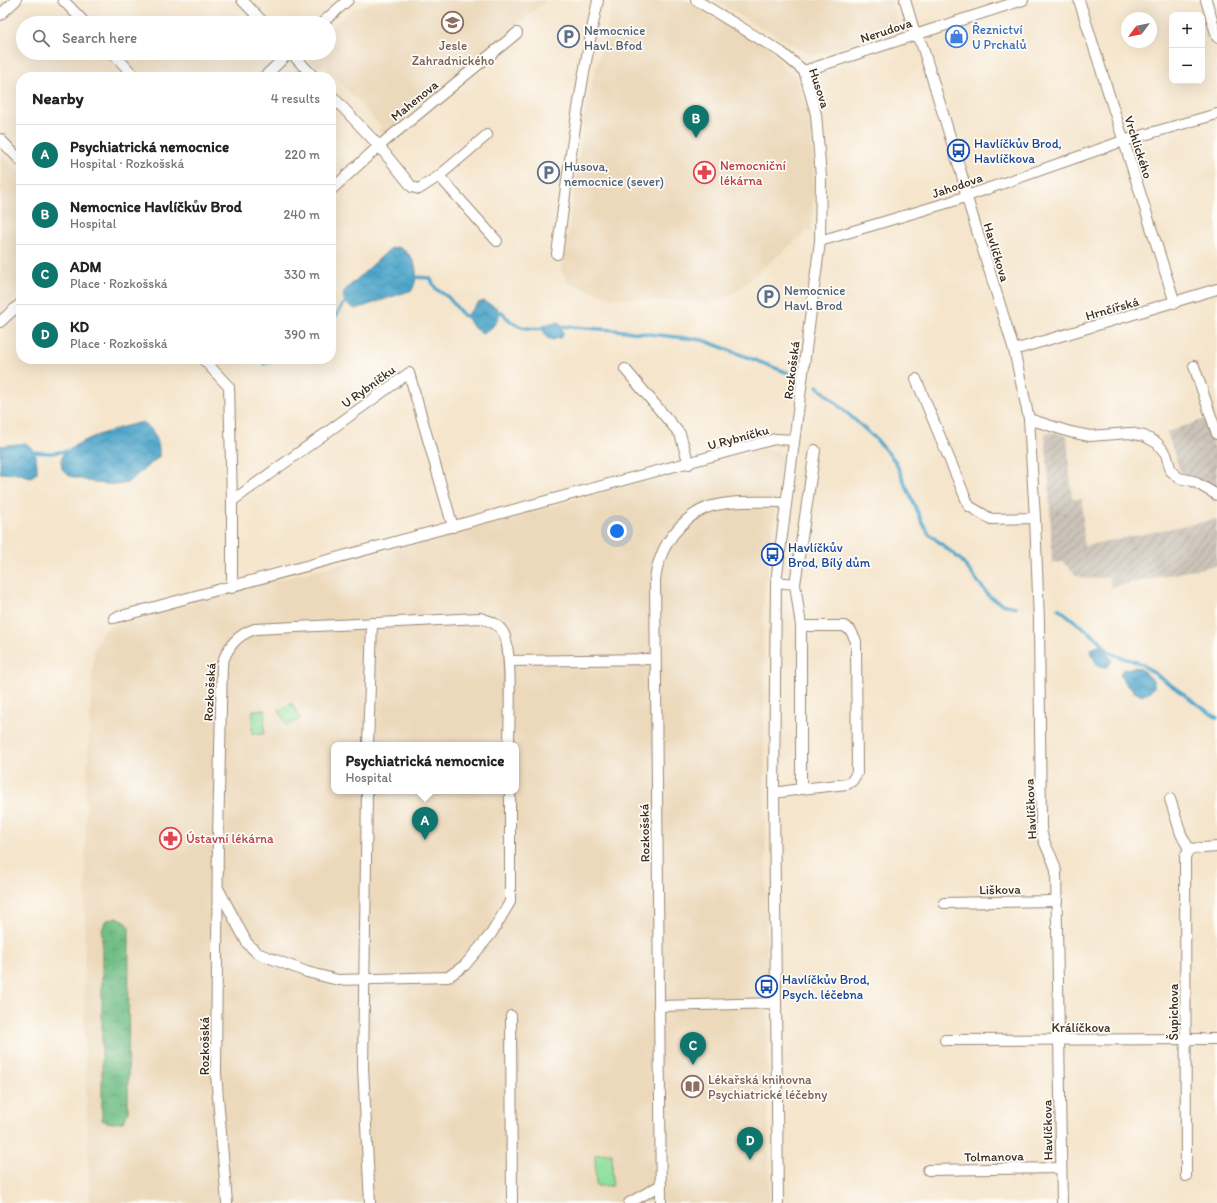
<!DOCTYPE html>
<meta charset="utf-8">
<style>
:root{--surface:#fff;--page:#f6f6f6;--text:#222;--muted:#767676;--line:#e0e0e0;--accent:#0f766e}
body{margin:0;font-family:Itim,sans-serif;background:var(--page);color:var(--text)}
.controls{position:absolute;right:12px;top:12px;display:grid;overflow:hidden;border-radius:8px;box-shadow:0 4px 16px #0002}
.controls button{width:36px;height:36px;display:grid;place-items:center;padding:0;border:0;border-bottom:1px solid var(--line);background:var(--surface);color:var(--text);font:20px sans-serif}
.compass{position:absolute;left:1121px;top:12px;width:36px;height:36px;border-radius:50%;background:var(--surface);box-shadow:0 4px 16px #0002;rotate:238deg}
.you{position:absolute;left:617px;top:531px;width:14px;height:14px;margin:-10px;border:3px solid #fff;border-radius:50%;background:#1a73e8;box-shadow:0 0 0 6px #1a73e833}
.badge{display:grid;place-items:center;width:26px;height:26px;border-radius:50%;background:var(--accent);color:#fff;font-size:13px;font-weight:700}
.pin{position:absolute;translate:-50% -33px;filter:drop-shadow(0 1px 2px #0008)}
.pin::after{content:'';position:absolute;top:21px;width:14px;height:12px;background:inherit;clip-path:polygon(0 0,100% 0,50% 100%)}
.popup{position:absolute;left:331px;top:742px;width:188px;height:52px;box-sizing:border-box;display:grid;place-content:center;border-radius:8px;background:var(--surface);filter:drop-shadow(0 1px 3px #0005);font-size:13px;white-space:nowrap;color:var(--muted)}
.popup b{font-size:15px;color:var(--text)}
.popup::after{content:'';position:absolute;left:50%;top:100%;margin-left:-8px;border:8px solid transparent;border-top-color:var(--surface)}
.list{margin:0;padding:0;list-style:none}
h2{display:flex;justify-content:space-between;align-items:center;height:52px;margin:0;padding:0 16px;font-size:17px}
h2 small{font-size:13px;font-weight:400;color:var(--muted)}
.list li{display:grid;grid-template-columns:26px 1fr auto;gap:12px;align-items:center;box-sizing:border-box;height:60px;padding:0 16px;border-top:1px solid var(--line)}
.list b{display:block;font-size:15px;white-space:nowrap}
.list p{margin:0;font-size:13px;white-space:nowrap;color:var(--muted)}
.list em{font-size:13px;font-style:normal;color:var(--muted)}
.icon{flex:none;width:22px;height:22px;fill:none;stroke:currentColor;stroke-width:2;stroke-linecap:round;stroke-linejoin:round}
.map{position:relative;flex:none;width:1217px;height:1203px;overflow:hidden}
.search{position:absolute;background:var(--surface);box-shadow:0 4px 16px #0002;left:16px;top:16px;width:320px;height:44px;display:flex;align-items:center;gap:10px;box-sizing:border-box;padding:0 14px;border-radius:22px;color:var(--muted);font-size:15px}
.panel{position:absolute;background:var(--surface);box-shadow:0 4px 16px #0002;left:16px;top:72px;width:320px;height:292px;border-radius:16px}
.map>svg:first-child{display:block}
.built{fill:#ecd8ba;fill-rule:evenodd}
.industrial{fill:url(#industrial-furrows)}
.grass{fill:#8edf9f;stroke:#64845e}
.forest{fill:url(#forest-crowns);stroke:#567452}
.park{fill:url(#park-tufts);stroke:#64845e}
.water{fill:url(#water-waves);stroke:#446874}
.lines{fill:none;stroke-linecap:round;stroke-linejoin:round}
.stream{stroke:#4ea6cb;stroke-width:3.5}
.minor-casing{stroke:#988875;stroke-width:12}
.minor{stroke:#fff;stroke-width:10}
.labels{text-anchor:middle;stroke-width:3.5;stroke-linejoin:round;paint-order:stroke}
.shop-label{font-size:13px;fill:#366cbe;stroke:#fdfcf7;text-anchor:start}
.service-label{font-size:13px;fill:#4e5e75;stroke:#fdfcf7;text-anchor:start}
.street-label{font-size:13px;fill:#3b2a1e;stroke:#fdfcf7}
.education-label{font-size:13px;fill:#785e54;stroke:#fdfcf7}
.transit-label{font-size:13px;fill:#164399;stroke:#fdfcf7;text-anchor:start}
.health-label{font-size:13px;fill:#be3a42;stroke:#fdfcf7;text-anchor:start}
</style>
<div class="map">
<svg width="1217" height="1203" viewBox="0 0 1217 1203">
<defs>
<pattern id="industrial-furrows" width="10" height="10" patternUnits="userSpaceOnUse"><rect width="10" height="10" fill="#cbc3b8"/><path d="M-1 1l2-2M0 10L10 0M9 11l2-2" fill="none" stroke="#a69f95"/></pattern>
<pattern id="forest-crowns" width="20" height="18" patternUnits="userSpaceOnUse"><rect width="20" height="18" fill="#72be86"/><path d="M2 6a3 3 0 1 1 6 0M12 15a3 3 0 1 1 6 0" fill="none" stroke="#5f9b6d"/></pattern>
<pattern id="park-tufts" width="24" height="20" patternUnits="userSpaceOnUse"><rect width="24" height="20" fill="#8edf9f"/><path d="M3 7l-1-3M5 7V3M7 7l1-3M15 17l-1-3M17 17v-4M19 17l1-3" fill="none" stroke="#7bc088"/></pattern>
<pattern id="water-waves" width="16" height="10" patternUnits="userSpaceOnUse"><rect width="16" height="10" fill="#4ea6cb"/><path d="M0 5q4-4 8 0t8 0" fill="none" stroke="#4287a4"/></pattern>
</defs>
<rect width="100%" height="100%" fill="#fdfcf7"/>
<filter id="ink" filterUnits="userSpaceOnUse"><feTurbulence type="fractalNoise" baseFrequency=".025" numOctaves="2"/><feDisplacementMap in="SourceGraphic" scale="8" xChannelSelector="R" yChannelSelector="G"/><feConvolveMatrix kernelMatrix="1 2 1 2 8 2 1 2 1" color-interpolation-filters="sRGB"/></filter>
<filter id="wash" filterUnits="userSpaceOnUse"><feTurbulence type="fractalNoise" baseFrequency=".012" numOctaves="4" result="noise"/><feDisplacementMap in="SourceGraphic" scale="16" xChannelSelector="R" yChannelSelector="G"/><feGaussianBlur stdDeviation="0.9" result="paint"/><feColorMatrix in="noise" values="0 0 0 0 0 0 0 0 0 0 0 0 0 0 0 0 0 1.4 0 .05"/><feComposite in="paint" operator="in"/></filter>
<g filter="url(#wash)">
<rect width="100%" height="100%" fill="#f5e5cc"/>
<!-- built -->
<g class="built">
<polygon points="381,0 547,0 387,131 382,133 379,132 381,126 324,65 316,67 303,53 329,53 329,29 355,8"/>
<polygon points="610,0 686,0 765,44 777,57 783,68 795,76 810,113 814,183 812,232 807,231 734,293 710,303 615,298 569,284 561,271 567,242 585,110 610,15"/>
<polygon points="713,0 891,0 898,25 896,30 815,55 810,55"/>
<polygon points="0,153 21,175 17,180 21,184 21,293 0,313"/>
<path d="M765 448 777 451 781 456V462L763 609 769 1203H90L84 1028 86 786 94 649 102 633 113 625ZM334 745H516V791H334Z"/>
</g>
<!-- industrial -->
<g class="industrial">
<polygon points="1205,419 1217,455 1217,486 1212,488 1181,474 1167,432"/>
<polygon points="1054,432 1067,436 1072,499 1082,499 1084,546 1217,519 1217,565 1111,587 1109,577 1085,579 1076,575 1063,562 1052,563 1049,483 1045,434"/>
</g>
<!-- grass -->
<g class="grass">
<polygon points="253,710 265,710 264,734 252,734"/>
<polygon points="612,1153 612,1186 596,1186 595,1154"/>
</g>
<!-- forest -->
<path class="forest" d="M117 917 125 921 129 927 128 1112 123 1122C115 1123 109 1124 102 1120V931L105 921Z"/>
<!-- park -->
<polygon class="park" points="292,703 300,719 287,726 279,710"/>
<!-- water -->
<g class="water">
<path d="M397 247C415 253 421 273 412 290L356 309C348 306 341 301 344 291L390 249Z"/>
<path d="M484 301 497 308 500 313C497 322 491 332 481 333L474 328 466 316 478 303Z"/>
<polygon points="555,322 560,323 563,333 562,337 553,340 547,338 542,328 544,325"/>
<path d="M143 422C155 431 160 441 159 457L127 483 118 485 96 483 69 476 62 469 61 461 64 452C87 437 116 428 143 422Z"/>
<path d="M26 443C37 451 37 461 37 473L31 477 20 474 0 473V446Z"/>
<path d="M1099 645 1112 659 1110 664 1105 668C1095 666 1093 658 1091 649Z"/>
<path d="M1135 667 1141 669 1154 681V687L1148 693 1140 695C1131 690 1125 685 1120 675L1122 670Z"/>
</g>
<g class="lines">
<!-- stream -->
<g class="stream">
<polyline points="412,277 430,278 436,289 448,297 463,315 471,317"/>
<path d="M496 313 502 312C514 328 526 330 546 328"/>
<path d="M331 323C336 317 342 304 348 300"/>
<polyline points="558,326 615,330 703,340 791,374"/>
<polyline points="264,364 272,359"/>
<polyline points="817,386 876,439 895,461 922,522 929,534 961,560 989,596 1002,604 1016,607"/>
<polyline points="30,452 51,453 67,451"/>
<polyline points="1058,608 1099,640 1108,651 1117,656 1140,663 1217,718"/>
</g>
</g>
</g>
<g filter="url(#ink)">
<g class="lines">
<defs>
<g id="minor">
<polyline points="63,0 85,23"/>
<polyline points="242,0 264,23"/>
<polyline points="696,0 781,52 804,71 816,114 821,177 820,241 776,582 774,793 778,1203"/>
<path d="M905 0 915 34 922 45 963 179 966 195 1014 350 1029 419 1035 518 1039 621 1041 828C1042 845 1054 856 1056 872L1062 1203"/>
<polyline points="1079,0 1175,303"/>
<polyline points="1206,0 1217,37"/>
<polyline points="0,15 16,0"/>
<polyline points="322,23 348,0"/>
<polyline points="113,53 135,77"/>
<polyline points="291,53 314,77"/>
<polyline points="804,71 1023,0"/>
<polyline points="264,77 289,53"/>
<polyline points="331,95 379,146 412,187 419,189 439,176 487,135"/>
<polyline points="0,139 21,161"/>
<polyline points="439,176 497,241"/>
<polyline points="331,190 379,146 517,33"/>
<polyline points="820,241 950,202 1123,141 1217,114"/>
<path d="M557 254C568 169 580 84 598 0"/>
<polyline points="0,322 21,303"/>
<polyline points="1014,350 1217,289"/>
<polyline points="203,359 229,387 232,501 232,588"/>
<polyline points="1194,366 1217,434"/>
<polyline points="625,369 680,434 689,464"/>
<polyline points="916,379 969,506 991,519 1035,518"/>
<polyline points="1029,419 1070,432 1090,436 1129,433 1144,436 1157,443 1166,454 1171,471 1179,478 1193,481 1217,495"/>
<polyline points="232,501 409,373 453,527"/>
<polyline points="795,584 815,450"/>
<polyline points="114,618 775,439 794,440"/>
<polyline points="801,626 844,626 851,631 856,641 857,773 852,781 847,784 801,789"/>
<polyline points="509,661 655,659"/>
<polyline points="368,745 372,623"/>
<polyline points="367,791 363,1067 370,1203"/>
<polyline points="774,793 801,789 801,626 795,584 776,582"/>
<polyline points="1170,799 1181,834 1189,849"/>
<polyline points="219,890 247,943 257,953 307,972 338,980 448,977 465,965 491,934 510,902 510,791"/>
<polyline points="944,903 1057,901"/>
<polyline points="659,1006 776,1003"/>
<polyline points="511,1016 512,1203"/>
<polyline points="945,1040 1217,1039"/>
<polyline points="928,1170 1061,1168"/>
<polyline points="1186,1176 1185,857 1189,849 1217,847"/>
<path d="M227 1203 216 1074 218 837 222 664C228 646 237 635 255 629L480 618C490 621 497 623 503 632 513 649 509 722 509 745"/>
<polyline points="629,1203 661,1185"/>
<path d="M661 1203 655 580C656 573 657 565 660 559 667 537 689 512 712 506 736 500 762 502 786 502"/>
</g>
</defs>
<!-- minor casing -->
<use href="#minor" class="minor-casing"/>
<!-- minor -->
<use href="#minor" class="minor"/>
</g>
</g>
<!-- icons -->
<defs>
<symbol id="school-ring" viewBox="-11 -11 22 22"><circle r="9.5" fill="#fdfcf7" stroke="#8d6e63" stroke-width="1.5"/><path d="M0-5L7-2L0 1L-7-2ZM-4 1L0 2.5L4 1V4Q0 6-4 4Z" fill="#8d6e63"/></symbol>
<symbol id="shop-ring" viewBox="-11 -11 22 22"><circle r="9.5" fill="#fdfcf7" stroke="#3f7fe0" stroke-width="1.5"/><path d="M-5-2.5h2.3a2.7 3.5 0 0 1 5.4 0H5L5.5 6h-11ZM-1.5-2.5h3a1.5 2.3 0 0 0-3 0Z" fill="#3f7fe0"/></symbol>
<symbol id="parking-ring" viewBox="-11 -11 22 22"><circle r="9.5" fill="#fdfcf7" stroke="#5c6f8a" stroke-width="1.5"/><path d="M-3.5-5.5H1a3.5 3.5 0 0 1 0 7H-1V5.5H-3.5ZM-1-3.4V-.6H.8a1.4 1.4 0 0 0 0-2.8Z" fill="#5c6f8a"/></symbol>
<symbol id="bus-ring" viewBox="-11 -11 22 22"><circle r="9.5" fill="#fdfcf7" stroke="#1a4fb4" stroke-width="1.5"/><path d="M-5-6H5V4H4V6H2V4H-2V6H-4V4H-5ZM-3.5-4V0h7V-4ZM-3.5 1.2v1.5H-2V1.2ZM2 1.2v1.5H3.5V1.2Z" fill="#1a4fb4"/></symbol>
<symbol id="pharmacy-ring" viewBox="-11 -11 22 22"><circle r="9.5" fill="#fdfcf7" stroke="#e0444e" stroke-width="1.5"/><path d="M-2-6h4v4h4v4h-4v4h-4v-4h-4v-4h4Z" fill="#e0444e"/></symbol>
<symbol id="library-ring" viewBox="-11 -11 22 22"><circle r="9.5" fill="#fdfcf7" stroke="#8d6e63" stroke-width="1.5"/><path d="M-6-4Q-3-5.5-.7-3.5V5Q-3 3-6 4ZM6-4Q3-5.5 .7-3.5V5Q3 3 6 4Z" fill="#8d6e63"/></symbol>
</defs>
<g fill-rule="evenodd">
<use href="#school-ring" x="440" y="10" width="25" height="25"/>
<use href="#shop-ring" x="944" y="24" width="25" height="25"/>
<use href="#parking-ring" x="556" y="24" width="25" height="25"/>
<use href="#bus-ring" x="946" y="138" width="25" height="25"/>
<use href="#pharmacy-ring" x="692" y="160" width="25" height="25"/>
<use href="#parking-ring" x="536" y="160" width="25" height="25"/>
<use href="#parking-ring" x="756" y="284" width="25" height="25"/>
<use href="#bus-ring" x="760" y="542" width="25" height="25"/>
<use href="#pharmacy-ring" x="158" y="826" width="25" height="25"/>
<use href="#bus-ring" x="754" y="974" width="25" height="25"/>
<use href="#library-ring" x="680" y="1074" width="25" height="25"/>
</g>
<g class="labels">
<!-- shop labels -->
<g class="shop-label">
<text x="972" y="34">Řeznictví<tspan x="972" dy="15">U Prchalů</tspan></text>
</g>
<!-- service labels -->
<g class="service-label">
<text x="584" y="35">Nemocnice<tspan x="584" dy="15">Havl. Bfod</tspan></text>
<text x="564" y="171">Husova,<tspan x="564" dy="15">nemocnice (sever)</tspan></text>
<text x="784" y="295">Nemocnice<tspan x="784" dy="15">Havl. Brod</tspan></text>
</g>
<!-- street labels -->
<g class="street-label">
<text transform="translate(886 30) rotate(-18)" y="5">Nerudova</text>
<text transform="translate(820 88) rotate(72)" y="5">Husova</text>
<text transform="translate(414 100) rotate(-39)" y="5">Mahenova</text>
<text transform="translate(1139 147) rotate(72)" y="5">Vrchlického</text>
<text transform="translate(957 185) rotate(-19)" y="5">Jahodova</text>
<text transform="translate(997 252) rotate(73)" y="5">Havlíčkova</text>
<text transform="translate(1112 308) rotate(-16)" y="5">Hrnčířská</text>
<text transform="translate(791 370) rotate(-83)" y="5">Rozkošská</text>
<text transform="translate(368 386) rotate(-36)" y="5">U Rybníčku</text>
<text transform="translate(738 437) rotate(-15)" y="5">U Rybníčku</text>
<text transform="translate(209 692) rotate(-87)" y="5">Rozkošská</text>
<text transform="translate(1030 809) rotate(-93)" y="5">Havlíčkova</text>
<text transform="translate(644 833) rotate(-91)" y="5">Rozkošská</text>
<text transform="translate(1000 889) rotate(-1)" y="5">Liškova</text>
<text transform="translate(1173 1012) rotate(-90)" y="5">Šupichova</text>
<text x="1081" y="1032">Králíčkova</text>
<text transform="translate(204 1046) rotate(-90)" y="5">Rozkošská</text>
<text transform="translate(1047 1130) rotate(-91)" y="5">Havlíčkova</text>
<text transform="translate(994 1156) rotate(-1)" y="5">Tolmanova</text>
</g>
<!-- education labels -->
<g class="education-label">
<text x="453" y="50">Jesle<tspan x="453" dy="15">Zahradnického</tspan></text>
<text x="708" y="1084" text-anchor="start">Lékařská knihovna<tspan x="708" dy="15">Psychiatrické léčebny</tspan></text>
</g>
<!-- transit labels -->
<g class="transit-label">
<text x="974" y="148">Havlíčkův Brod,<tspan x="974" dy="15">Havlíčkova</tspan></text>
<text x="788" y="552">Havlíčkův<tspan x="788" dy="15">Brod, Bílý dům</tspan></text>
<text x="782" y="984">Havlíčkův Brod,<tspan x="782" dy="15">Psych. léčebna</tspan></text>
</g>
<!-- health labels -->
<g class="health-label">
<text x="720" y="170">Nemocniční<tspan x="720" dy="15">lékárna</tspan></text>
<text x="186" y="843">Ústavní lékárna</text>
</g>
</g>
</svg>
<div class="controls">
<button>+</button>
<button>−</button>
</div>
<svg class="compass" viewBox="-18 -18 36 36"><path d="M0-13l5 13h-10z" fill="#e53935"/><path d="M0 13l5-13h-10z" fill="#767676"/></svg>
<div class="you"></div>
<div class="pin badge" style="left:425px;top:840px">A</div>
<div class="popup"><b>Psychiatrická nemocnice</b>Hospital</div>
<div class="pin badge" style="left:696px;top:138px">B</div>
<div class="pin badge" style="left:693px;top:1065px">C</div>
<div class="pin badge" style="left:750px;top:1160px">D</div>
<div class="search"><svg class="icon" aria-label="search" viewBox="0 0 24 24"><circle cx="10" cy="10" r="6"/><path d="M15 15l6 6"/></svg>Search here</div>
<section class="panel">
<h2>Nearby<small>4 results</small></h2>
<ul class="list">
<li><span class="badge">A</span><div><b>Psychiatrická nemocnice</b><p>Hospital · Rozkošská</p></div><em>220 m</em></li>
<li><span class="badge">B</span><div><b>Nemocnice Havlíčkův Brod</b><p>Hospital</p></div><em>240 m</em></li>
<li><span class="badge">C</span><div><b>ADM</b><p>Place · Rozkošská</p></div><em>330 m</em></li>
<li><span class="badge">D</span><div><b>KD</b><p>Place · Rozkošská</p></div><em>390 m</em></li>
</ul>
</section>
</div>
